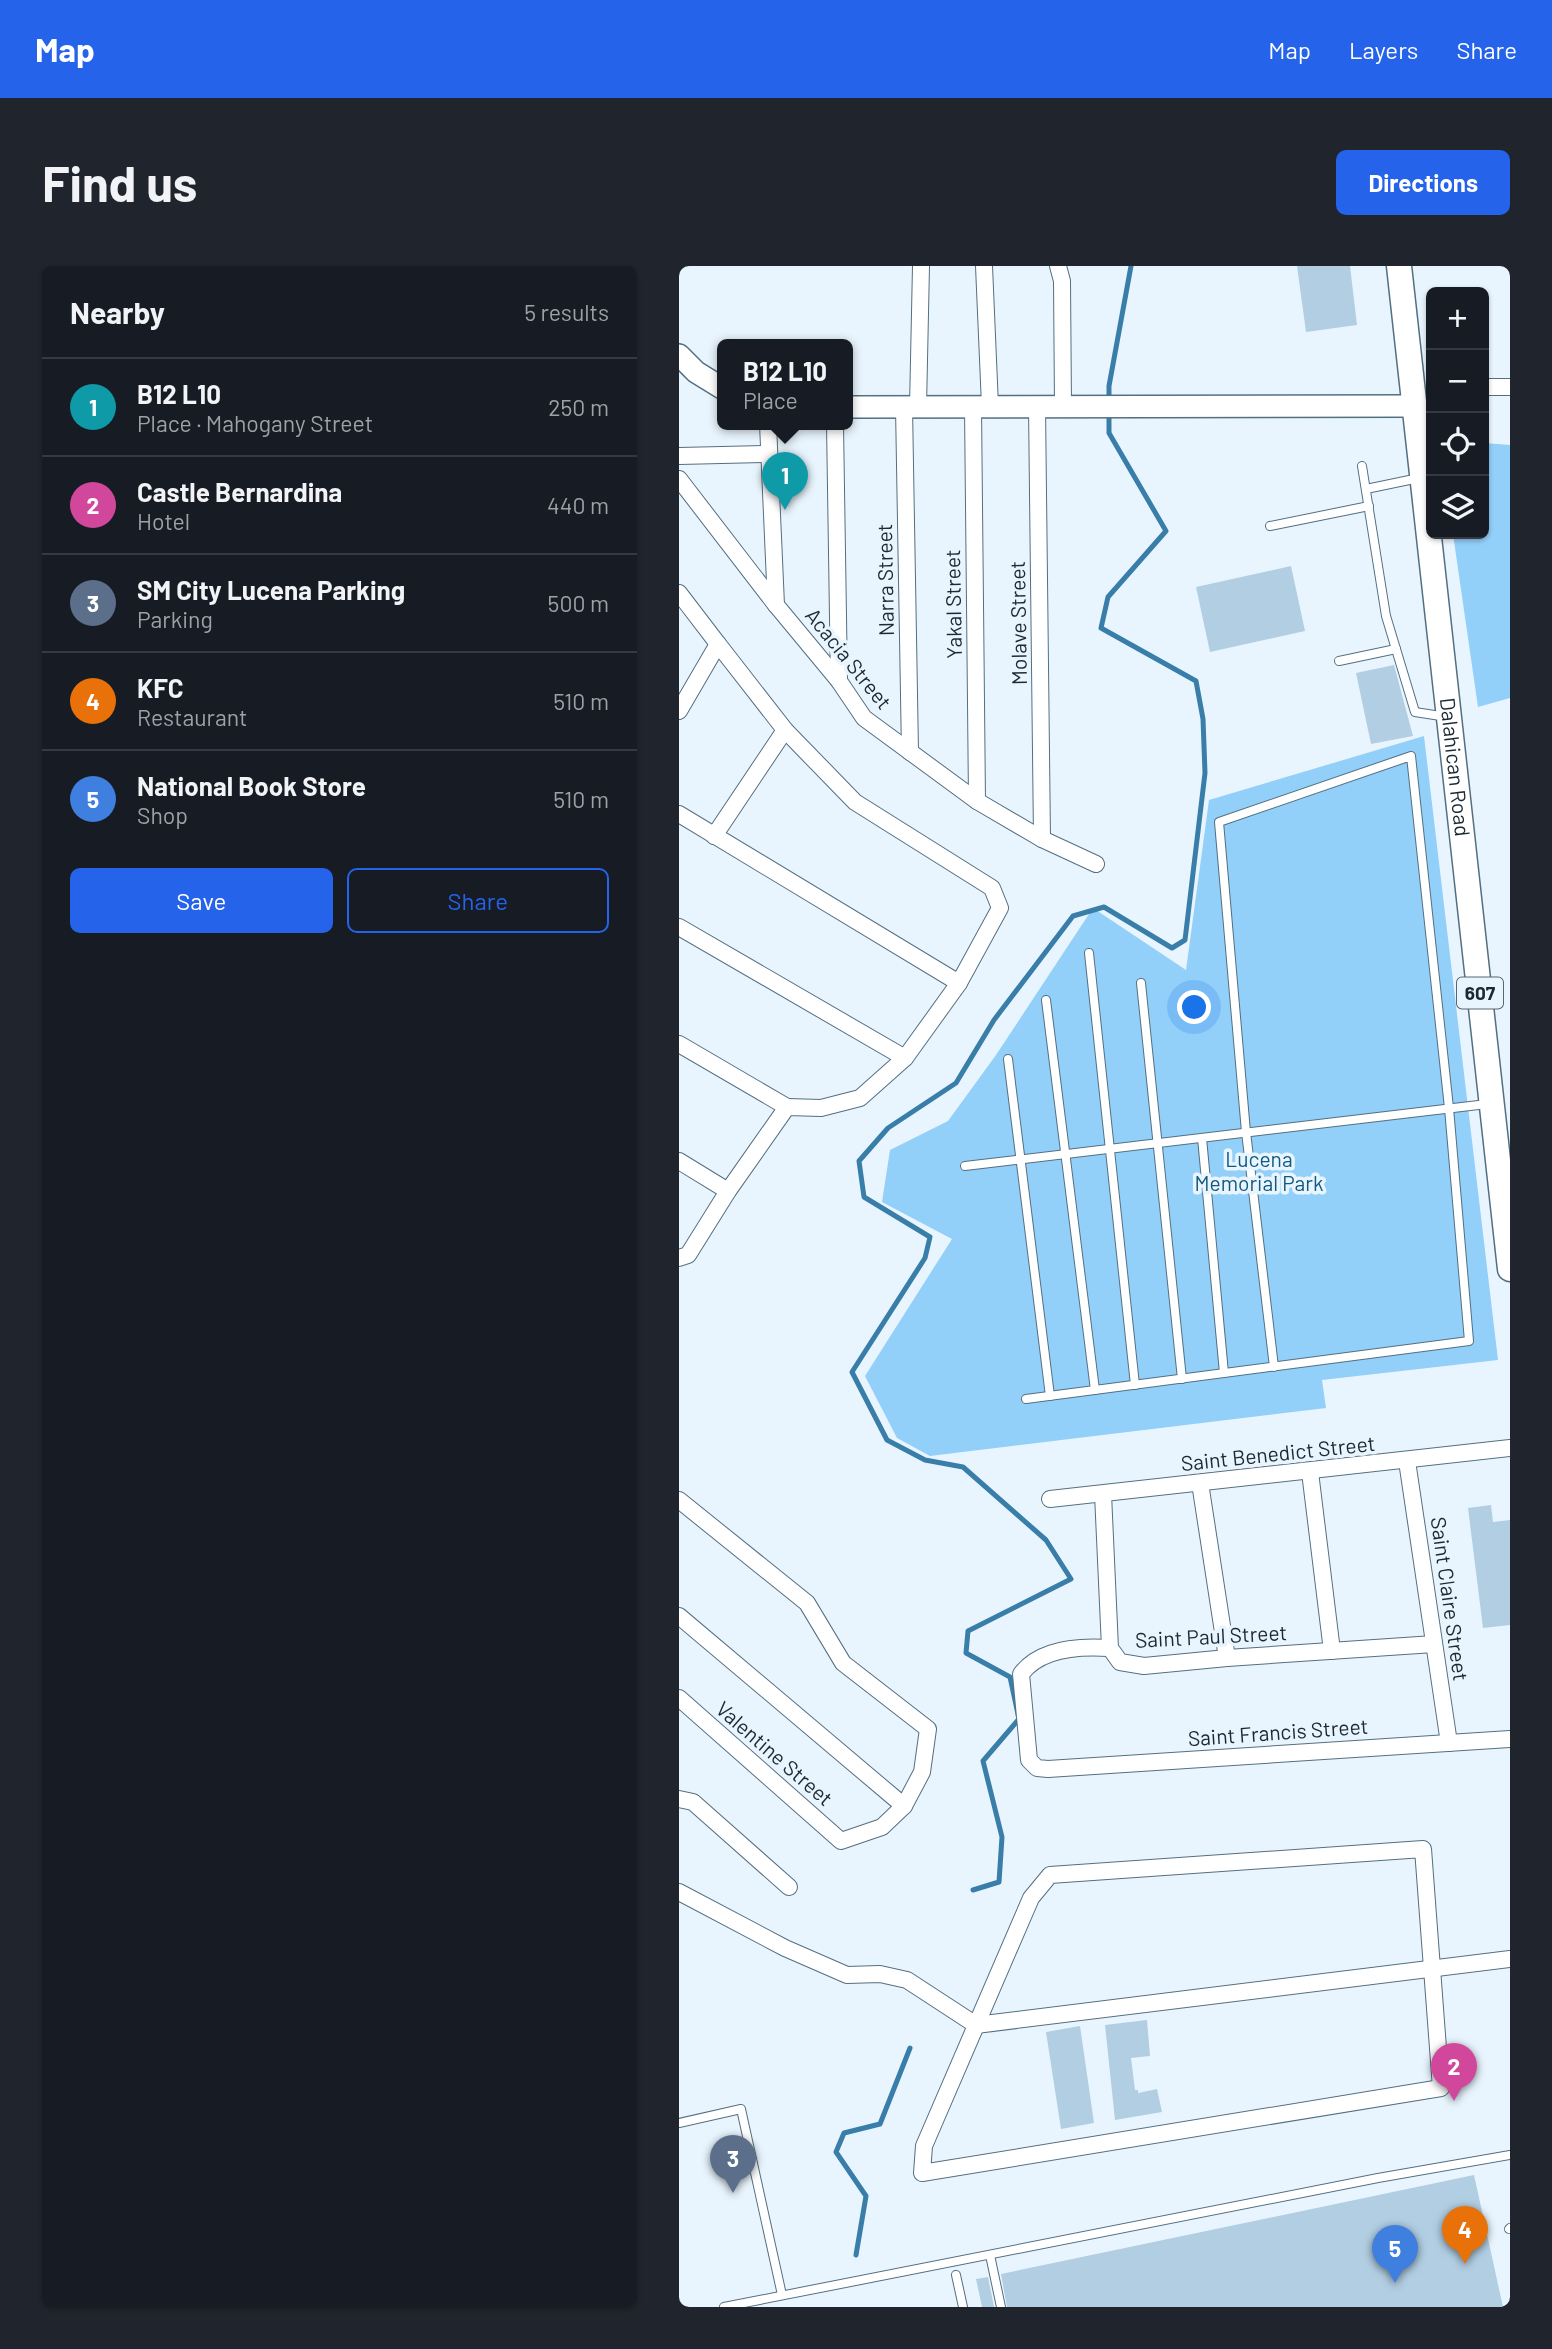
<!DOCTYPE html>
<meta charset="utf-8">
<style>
:root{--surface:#171b24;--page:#20242c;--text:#f1f3f6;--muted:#9ea1a6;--line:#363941;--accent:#2563eb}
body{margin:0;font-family:Barlow,sans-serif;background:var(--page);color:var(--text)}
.controls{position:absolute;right:21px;top:21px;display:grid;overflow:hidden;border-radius:10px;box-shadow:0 2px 5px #0004}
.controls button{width:63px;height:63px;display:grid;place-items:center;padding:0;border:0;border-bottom:2px solid var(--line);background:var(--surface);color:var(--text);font:35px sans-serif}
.you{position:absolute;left:516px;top:742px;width:24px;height:24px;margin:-18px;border:5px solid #fff;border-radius:50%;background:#1a73e8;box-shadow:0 0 0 10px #1a73e833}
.badge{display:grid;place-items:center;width:46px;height:46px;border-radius:50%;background:var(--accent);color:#fff;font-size:23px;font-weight:700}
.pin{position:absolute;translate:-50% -58px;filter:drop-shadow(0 2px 4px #0008)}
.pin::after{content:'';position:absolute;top:37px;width:24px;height:21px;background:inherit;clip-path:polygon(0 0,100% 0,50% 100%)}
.popup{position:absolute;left:38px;top:73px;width:136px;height:91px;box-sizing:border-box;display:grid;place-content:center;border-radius:10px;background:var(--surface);filter:drop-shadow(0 2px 5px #0005);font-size:23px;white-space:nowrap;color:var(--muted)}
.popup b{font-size:26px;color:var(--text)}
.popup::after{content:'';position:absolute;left:50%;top:100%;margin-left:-14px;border:14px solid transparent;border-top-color:var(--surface)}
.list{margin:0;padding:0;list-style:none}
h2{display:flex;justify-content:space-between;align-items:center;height:91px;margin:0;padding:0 28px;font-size:30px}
h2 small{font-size:23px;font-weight:400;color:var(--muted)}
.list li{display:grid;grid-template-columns:46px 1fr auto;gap:21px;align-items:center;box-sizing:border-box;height:98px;padding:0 28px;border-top:2px solid var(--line)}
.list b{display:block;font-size:26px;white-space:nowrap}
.list p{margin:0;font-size:23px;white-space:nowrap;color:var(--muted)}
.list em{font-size:23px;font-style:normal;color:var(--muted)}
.actions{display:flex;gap:14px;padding:21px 28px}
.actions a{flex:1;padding:16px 0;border:2px solid var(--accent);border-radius:10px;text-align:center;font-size:24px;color:var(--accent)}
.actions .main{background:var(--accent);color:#fff}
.icon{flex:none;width:38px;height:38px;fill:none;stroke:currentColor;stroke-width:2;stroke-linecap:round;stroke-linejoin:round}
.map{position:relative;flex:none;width:831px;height:2041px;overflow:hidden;border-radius:10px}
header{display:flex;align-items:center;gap:42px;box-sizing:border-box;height:98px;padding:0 35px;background:var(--accent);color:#fff}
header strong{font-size:33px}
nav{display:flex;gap:38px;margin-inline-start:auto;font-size:24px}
.intro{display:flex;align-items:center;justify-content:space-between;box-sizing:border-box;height:168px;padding:0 42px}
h1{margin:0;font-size:49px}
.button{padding:18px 32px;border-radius:10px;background:var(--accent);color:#fff;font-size:24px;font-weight:700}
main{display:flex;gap:42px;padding:0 42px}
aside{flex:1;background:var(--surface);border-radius:10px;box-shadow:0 2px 5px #0004}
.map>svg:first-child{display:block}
.green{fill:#92cff9}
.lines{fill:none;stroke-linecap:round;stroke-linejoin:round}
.stream{stroke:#387ea9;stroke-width:5}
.building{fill:#b1cee3}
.lane-casing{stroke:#546f81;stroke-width:10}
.street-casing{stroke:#546f81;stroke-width:18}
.secondary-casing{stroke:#546f81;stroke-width:24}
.primary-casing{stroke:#546f81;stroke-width:27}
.lane{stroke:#fff;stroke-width:8}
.street{stroke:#fff;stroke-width:16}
.secondary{stroke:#fff;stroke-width:21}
.primary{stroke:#fff;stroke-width:24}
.labels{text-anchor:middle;stroke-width:7;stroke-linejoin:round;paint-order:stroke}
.shield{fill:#e9f5fe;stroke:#5a666e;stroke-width:2}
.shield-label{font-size:19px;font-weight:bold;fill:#1d2931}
.street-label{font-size:21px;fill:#1d2931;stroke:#e9f5fe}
.park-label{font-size:21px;fill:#125980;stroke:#e9f5fe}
</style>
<header>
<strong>Map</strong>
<nav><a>Map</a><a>Layers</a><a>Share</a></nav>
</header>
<div class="intro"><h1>Find us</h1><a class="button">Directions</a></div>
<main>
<aside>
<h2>Nearby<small>5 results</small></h2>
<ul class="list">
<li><span class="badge" style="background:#0f9aa8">1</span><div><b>B12 L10</b><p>Place · Mahogany Street</p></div><em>250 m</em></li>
<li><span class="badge" style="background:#d1479c">2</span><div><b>Castle Bernardina</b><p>Hotel</p></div><em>440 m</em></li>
<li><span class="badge" style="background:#5c6f8a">3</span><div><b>SM City Lucena Parking</b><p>Parking</p></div><em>500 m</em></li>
<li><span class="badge" style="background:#e8710a">4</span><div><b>KFC</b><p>Restaurant</p></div><em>510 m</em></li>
<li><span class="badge" style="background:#3f7fe0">5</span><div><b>National Book Store</b><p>Shop</p></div><em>510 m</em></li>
</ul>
<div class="actions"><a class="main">Save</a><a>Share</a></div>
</aside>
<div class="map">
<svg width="831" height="2041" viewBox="0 0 831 2041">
<rect width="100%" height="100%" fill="#e9f5fe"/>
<!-- green -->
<g class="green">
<polygon points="805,177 831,179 831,432 799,441 774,268 805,268"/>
<polygon points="745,470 819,1094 643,1114 647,1142 251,1190 218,1172 186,1110 273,973 203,936 211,884 269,855 317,789 414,642 507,704 530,534"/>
</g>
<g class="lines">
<!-- stream -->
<g class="stream">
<polyline points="430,136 430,120 452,0"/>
<polyline points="294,1624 320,1616 323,1571 304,1495 340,1453 331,1411 287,1387 289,1365 392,1313 367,1274 284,1201 246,1194 208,1174 173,1106 246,992 251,971 185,931 180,895 209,862 277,817 315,754 394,650 425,641 493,682 506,674 526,507 524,453 517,415 422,362 429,331 487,265 430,167 430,146"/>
<polyline points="177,1989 187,1930 157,1886 165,1867 201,1858 231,1782"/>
</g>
</g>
<!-- building -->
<g class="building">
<polygon points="618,0 671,0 678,59 627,66"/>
<polygon points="612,300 626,365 531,386 517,321"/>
<polygon points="715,399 734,470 692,478 677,407"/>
<polygon points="812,1239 814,1256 831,1254 831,1359 804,1362 789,1242"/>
<polygon points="468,1754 471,1790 452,1792 456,1824 459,1824 459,1827 478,1823 483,1846 436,1854 426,1759"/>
<polygon points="401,1760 415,1857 382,1863 367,1766"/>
<polygon points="795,1909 824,2041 328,2041 322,2008"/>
<polygon points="309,2011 315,2041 303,2041 297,2013"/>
</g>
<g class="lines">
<defs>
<g id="lane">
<polyline points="683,200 707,350 736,446 768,451"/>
<polyline points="687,223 740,212"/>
<polyline points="591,260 690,240"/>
<polyline points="660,395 717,383"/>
<polyline points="410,687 456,1119"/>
<polyline points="462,717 503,1113"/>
<polyline points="367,734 416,1124"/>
<polyline points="329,793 371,1130"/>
<polyline points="523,872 545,1107"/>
<polyline points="286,900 808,838"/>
<polyline points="347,1133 790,1075 770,842 732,490 540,556 567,866 595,1101"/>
<polyline points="0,1857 62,1843 103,2029"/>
<polyline points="830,1963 831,1962"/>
<polyline points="311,1989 322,2041"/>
<polyline points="277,2009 284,2041"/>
<polyline points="45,2041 699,1912 831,1889"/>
</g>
<g id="street">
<polyline points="305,0 311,140"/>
<polyline points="379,0 383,15 384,140"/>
<polyline points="805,121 831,121"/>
<polyline points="358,140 363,573"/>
<polyline points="225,141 231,486"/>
<polyline points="239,141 242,0"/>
<polyline points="294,141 298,535"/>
<polyline points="89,158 97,339"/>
<polyline points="156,158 160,415"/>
<polyline points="0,190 90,188"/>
<polyline points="0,213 97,339 160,415 185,452 298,535 363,573 417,598"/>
<polyline points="0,327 39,378"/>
<polyline points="0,445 39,378 106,464 176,536 313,622 321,642 280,717 226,792 181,832 142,842 108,841 49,925 9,989 0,992"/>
<polyline points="0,548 280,717"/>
<polyline points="35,570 106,464"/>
<polyline points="0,661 226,792"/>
<polyline points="0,778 108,841"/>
<polyline points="0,895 49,925"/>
<polyline points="728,1195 770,1477"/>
<polyline points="631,1206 653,1385"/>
<polyline points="521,1217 548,1392"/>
<polyline points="424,1228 431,1382 441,1396 465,1400 548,1392 755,1378"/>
<polyline points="371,1233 831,1182"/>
<polyline points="0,1234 128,1337 164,1397 249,1463 243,1506 225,1540 203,1561 162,1575 0,1432"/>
<polyline points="0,1350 225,1540"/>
<path d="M431 1382C402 1380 361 1382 342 1408L350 1494 358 1502 369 1503 831 1473"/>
<polyline points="0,1533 14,1536 110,1621"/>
<polygon points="744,1583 762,1822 243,1907 245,1880 352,1632 371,1609"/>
<polyline points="0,1626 106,1682 168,1709 201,1708 228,1714 297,1759 831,1693"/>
</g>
<g id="secondary">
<polyline points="0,89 17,106 43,122"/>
<polyline points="169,141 737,140"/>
</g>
<g id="primary">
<path id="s1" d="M720 0 831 1003"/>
</g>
</defs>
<!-- lane casing -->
<use href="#lane" class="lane-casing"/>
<!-- street casing -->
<use href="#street" class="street-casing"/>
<!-- secondary casing -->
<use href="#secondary" class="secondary-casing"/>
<!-- primary casing -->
<use href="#primary" class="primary-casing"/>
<!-- lane -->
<use href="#lane" class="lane"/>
<!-- street -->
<use href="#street" class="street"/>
<!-- secondary -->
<use href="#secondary" class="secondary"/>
<!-- primary -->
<use href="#primary" class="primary"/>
</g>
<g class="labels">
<!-- shield labels -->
<rect class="shield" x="778" y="711.5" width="46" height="31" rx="5"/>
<g class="shield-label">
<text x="801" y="734">607</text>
</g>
<!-- street labels -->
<g class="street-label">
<text transform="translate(207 314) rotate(-91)" y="7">Narra Street</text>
<text transform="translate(275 338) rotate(-91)" y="7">Yakal Street</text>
<text transform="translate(340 357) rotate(-91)" y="7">Molave Street</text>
<text transform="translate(169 393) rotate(51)" y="7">Acacia Street</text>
<text dy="7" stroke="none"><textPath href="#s1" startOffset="504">Dalahican Road</textPath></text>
<text transform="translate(599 1188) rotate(-6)" y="7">Saint Benedict Street</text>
<text transform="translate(770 1333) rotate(82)" y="7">Saint Claire Street</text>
<text transform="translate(532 1371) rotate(-3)" y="7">Saint Paul Street</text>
<text transform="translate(599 1467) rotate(-4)" y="7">Saint Francis Street</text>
<text transform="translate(95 1488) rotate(41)" y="7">Valentine Street</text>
</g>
<!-- park labels -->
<g class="park-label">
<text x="580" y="901">Lucena<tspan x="580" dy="24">Memorial Park</tspan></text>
</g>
</g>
</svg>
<div class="controls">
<button>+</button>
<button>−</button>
<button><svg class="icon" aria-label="locate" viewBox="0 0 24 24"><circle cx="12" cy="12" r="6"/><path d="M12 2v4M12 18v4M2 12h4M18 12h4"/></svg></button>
<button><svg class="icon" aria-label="layers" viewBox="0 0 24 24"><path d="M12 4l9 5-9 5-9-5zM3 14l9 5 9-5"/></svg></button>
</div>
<div class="you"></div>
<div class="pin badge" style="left:106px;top:244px;background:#0f9aa8">1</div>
<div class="popup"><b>B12 L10</b>Place</div>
<div class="pin badge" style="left:775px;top:1835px;background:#d1479c">2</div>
<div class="pin badge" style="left:54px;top:1927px;background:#5c6f8a">3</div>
<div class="pin badge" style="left:786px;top:1998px;background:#e8710a">4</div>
<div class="pin badge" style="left:716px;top:2017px;background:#3f7fe0">5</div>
</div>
</main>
